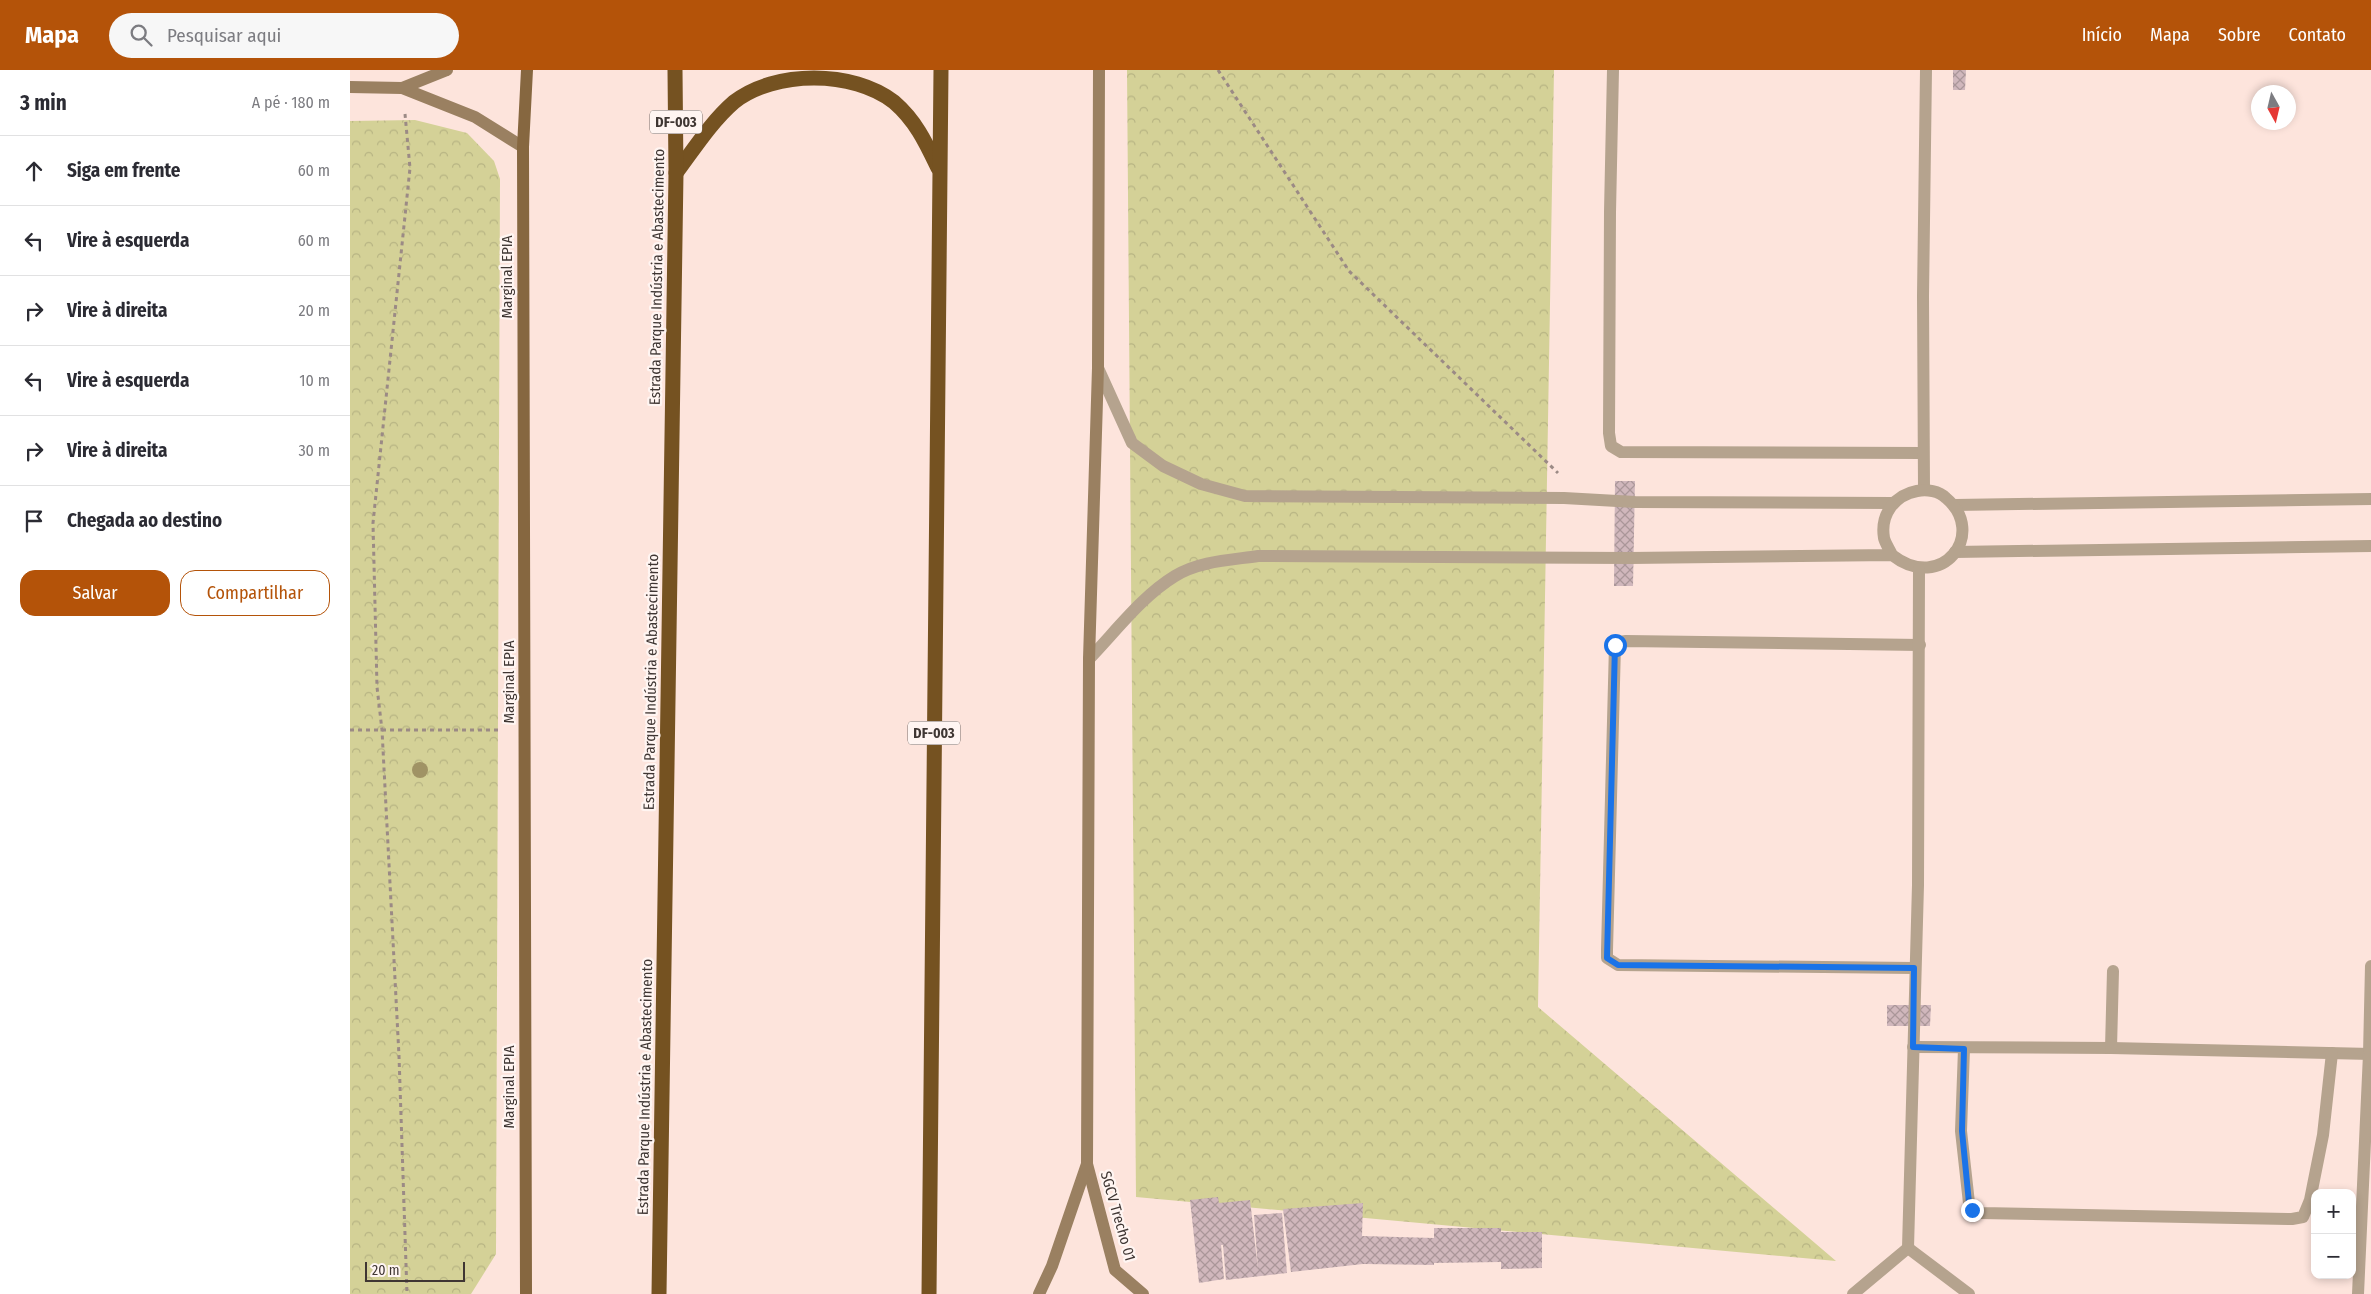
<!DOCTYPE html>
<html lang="pt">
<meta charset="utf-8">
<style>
:root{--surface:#fff;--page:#f7f7f7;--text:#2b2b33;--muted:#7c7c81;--line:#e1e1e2;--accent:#b45309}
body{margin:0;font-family:"Fira Sans Condensed",sans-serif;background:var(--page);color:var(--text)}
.controls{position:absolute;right:15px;bottom:15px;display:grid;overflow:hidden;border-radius:10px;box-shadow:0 2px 8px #0003}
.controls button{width:45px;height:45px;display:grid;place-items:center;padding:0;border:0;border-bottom:1px solid var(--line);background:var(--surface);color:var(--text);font:25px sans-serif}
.compass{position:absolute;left:1901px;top:15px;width:45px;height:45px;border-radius:50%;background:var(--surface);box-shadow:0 2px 8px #0003;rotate:172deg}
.scale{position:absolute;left:15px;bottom:12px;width:100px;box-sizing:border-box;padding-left:5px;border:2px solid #3f3633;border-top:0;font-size:14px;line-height:18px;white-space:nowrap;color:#3f3633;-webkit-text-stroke:4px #fff5f2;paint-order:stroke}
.stop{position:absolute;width:15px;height:15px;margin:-11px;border:4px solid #1a73e8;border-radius:50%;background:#fff}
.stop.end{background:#1a73e8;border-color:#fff;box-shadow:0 1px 5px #0008}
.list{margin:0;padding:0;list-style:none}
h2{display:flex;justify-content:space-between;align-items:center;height:65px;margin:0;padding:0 20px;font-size:21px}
h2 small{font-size:16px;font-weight:400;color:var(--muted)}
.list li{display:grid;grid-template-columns:32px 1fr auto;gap:15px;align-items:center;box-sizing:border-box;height:70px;padding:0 20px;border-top:1px solid var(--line)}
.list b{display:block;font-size:19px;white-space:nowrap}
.list em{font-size:16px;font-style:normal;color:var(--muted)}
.actions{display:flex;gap:10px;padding:15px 20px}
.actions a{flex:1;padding:11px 0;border:1px solid var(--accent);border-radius:15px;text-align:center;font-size:18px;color:var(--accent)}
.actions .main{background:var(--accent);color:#fff}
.icon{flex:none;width:28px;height:28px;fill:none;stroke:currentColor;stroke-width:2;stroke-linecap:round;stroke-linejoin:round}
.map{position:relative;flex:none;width:2021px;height:1224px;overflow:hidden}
header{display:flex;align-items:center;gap:30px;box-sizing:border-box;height:70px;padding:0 25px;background:var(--accent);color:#fff}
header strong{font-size:24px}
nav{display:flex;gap:28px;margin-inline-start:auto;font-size:18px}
.search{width:350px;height:45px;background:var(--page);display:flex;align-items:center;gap:12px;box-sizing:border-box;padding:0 18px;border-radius:28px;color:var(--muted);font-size:19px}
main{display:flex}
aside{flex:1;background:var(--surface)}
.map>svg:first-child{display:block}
.park{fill:url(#park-crowns)}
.building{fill:url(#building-cross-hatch)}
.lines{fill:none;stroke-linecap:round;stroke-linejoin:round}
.path{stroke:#9b8a85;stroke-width:3;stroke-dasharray:4 4;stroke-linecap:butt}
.lane{stroke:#b5a38e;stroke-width:12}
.secondary{stroke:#9a8061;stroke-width:12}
.primary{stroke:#866740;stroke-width:12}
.highway{stroke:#755221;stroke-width:15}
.tree{fill:#a09365}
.route{stroke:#1a73e8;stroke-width:6}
.labels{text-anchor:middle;stroke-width:4.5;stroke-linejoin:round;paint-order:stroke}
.shield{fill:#fff5f2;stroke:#796f6c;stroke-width:1}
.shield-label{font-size:14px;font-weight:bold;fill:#3f3633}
.street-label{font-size:15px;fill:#3f3633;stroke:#fff5f2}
</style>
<header>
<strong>Mapa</strong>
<div class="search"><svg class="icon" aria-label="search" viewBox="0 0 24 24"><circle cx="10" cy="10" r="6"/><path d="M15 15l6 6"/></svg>Pesquisar aqui</div>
<nav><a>Início</a><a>Mapa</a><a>Sobre</a><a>Contato</a></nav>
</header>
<main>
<aside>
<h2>3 min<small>A pé · 180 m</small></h2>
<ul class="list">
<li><svg class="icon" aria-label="ahead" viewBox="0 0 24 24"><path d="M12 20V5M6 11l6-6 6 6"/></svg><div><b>Siga em frente</b></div><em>60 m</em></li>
<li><svg class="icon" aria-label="left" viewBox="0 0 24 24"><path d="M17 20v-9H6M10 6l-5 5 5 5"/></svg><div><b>Vire à esquerda</b></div><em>60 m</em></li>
<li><svg class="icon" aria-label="right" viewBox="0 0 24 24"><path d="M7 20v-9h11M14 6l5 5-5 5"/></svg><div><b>Vire à direita</b></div><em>20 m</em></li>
<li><svg class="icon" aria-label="left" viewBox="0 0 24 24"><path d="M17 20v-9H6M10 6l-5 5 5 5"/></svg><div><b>Vire à esquerda</b></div><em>10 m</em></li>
<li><svg class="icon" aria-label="right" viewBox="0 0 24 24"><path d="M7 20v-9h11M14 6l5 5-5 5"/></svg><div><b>Vire à direita</b></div><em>30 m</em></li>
<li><svg class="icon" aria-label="arrive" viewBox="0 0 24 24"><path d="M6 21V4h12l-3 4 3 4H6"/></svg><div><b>Chegada ao destino</b></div></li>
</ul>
<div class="actions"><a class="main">Salvar</a><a>Compartilhar</a></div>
</aside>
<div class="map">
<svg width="2021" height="1224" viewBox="0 0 2021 1224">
<defs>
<pattern id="park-crowns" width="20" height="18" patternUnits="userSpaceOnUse" patternTransform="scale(1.25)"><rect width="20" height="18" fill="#d4d197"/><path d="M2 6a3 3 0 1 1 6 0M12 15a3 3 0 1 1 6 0" fill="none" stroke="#b7b483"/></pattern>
<pattern id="building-cross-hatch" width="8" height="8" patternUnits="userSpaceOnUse" patternTransform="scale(1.25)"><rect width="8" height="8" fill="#d0b7bc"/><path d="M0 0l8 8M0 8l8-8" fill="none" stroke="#aa9699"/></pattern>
</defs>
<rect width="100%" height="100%" fill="#fde4dc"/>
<!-- park -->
<g class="park">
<polygon points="777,0 1204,0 1188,937 1486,1191 786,1127"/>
<polygon points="65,50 117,63 144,91 150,109 146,1184 121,1224 0,1224 0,51"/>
</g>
<!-- building -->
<g class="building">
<polygon points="1603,0 1616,0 1615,20 1603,20"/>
<polygon points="1265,411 1285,411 1283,516 1264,516"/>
<polygon points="1537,935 1581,935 1580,956 1537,956"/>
<polygon points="868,1127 869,1133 900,1130 908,1199 904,1145 932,1143 937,1203 876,1210 873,1175 871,1175 874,1209 849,1213 840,1130"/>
<polygon points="1013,1133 1012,1166 1084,1168 1084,1158 1151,1158 1151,1162 1192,1162 1192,1198 1151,1199 1151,1192 1084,1193 1084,1195 1013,1194 941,1202 933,1139"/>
</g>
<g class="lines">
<!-- path -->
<g class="path">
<polyline points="868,0 999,201 1208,403"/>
<polyline points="55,44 60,98 23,453 27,617 32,660 49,986 57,1224"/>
<polyline points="0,660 150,660"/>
</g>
<!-- lane -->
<g class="lane">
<polyline points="1263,0 1260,142 1259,363 1261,376 1271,382 1573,383"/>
<polyline points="748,298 782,373 813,396 851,414 895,426 1214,428 1285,432 1542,433"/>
<polyline points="1574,419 1573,226 1576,0"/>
<polyline points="1605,435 2021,429"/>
<polyline points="1605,482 2021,476"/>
<path d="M739 589C766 561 792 526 825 506 849 491 881 490 908 486L1280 488 1542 485C1592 524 1638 463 1596 428 1589 421 1577 419 1567 421 1545 425 1530 444 1534 468 1535 473 1540 480 1542 485"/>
<polyline points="1564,898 1268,895 1257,888 1257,880 1265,575 1269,572 1276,571 1570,575"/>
<polyline points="1563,977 1761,978 2021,984"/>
<polyline points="1761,978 1763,901"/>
<polyline points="1614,979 1611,1061 1619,1133 1622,1140 1631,1143 1942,1149 1953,1147 1960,1130 1973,1065 1982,983"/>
<polyline points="1558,1178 1619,1224"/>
<polyline points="1503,1224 1558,1178 1568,815 1569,499"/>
<polyline points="2008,1224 2019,984 2021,896"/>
</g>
<!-- secondary -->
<g class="secondary">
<polyline points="0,17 52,18 125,47 173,77"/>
<polyline points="52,18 97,0"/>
<polyline points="737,1094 765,1200 793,1224"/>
<polyline points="689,1224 702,1196 737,1094 739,589 748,298 749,0"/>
</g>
<!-- primary -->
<polyline class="primary" points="176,1224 173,77 177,0"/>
<!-- highway -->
<g class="highway">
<path d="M326 103C344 79 361 52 384 32 425 0 503 0 544 32 566 51 576 73 588 98"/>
<polyline points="309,1224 326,103 325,0"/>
<polyline points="579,1224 591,0"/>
</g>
</g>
<!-- trees -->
<circle class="tree" cx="70" cy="700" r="8"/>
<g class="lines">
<!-- route -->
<polyline class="route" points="1265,575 1257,888 1268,895 1564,898 1563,977 1614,979 1612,1061 1619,1133 1622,1140"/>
</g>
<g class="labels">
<!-- shield labels -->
<g class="shield">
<rect x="300" y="40.5" width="52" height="23" rx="4"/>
<rect x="558" y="651.5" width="52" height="23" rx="4"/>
</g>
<g class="shield-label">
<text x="326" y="57">DF-003</text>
<text x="584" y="668">DF-003</text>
</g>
<!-- street labels -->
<g class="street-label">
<text transform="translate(157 207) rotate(-90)" y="5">Marginal EPIA</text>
<text transform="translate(307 207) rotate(-89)" y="5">Estrada Parque Indústria e Abastecimento</text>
<text transform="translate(159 612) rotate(-90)" y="5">Marginal EPIA</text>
<text transform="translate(301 612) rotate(-89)" y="5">Estrada Parque Indústria e Abastecimento</text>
<text transform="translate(159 1017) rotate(-90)" y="5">Marginal EPIA</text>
<text transform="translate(295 1017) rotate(-89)" y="5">Estrada Parque Indústria e Abastecimento</text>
<text transform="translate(768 1146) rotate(74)" y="5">SGCV Trecho 01</text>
</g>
</g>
</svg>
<div class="controls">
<button>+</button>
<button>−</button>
</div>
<svg class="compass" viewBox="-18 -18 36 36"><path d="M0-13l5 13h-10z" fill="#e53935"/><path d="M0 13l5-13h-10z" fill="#7c7c81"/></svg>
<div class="scale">20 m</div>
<div class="stop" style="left:1265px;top:575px"></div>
<div class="stop end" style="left:1622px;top:1140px"></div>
</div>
</main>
